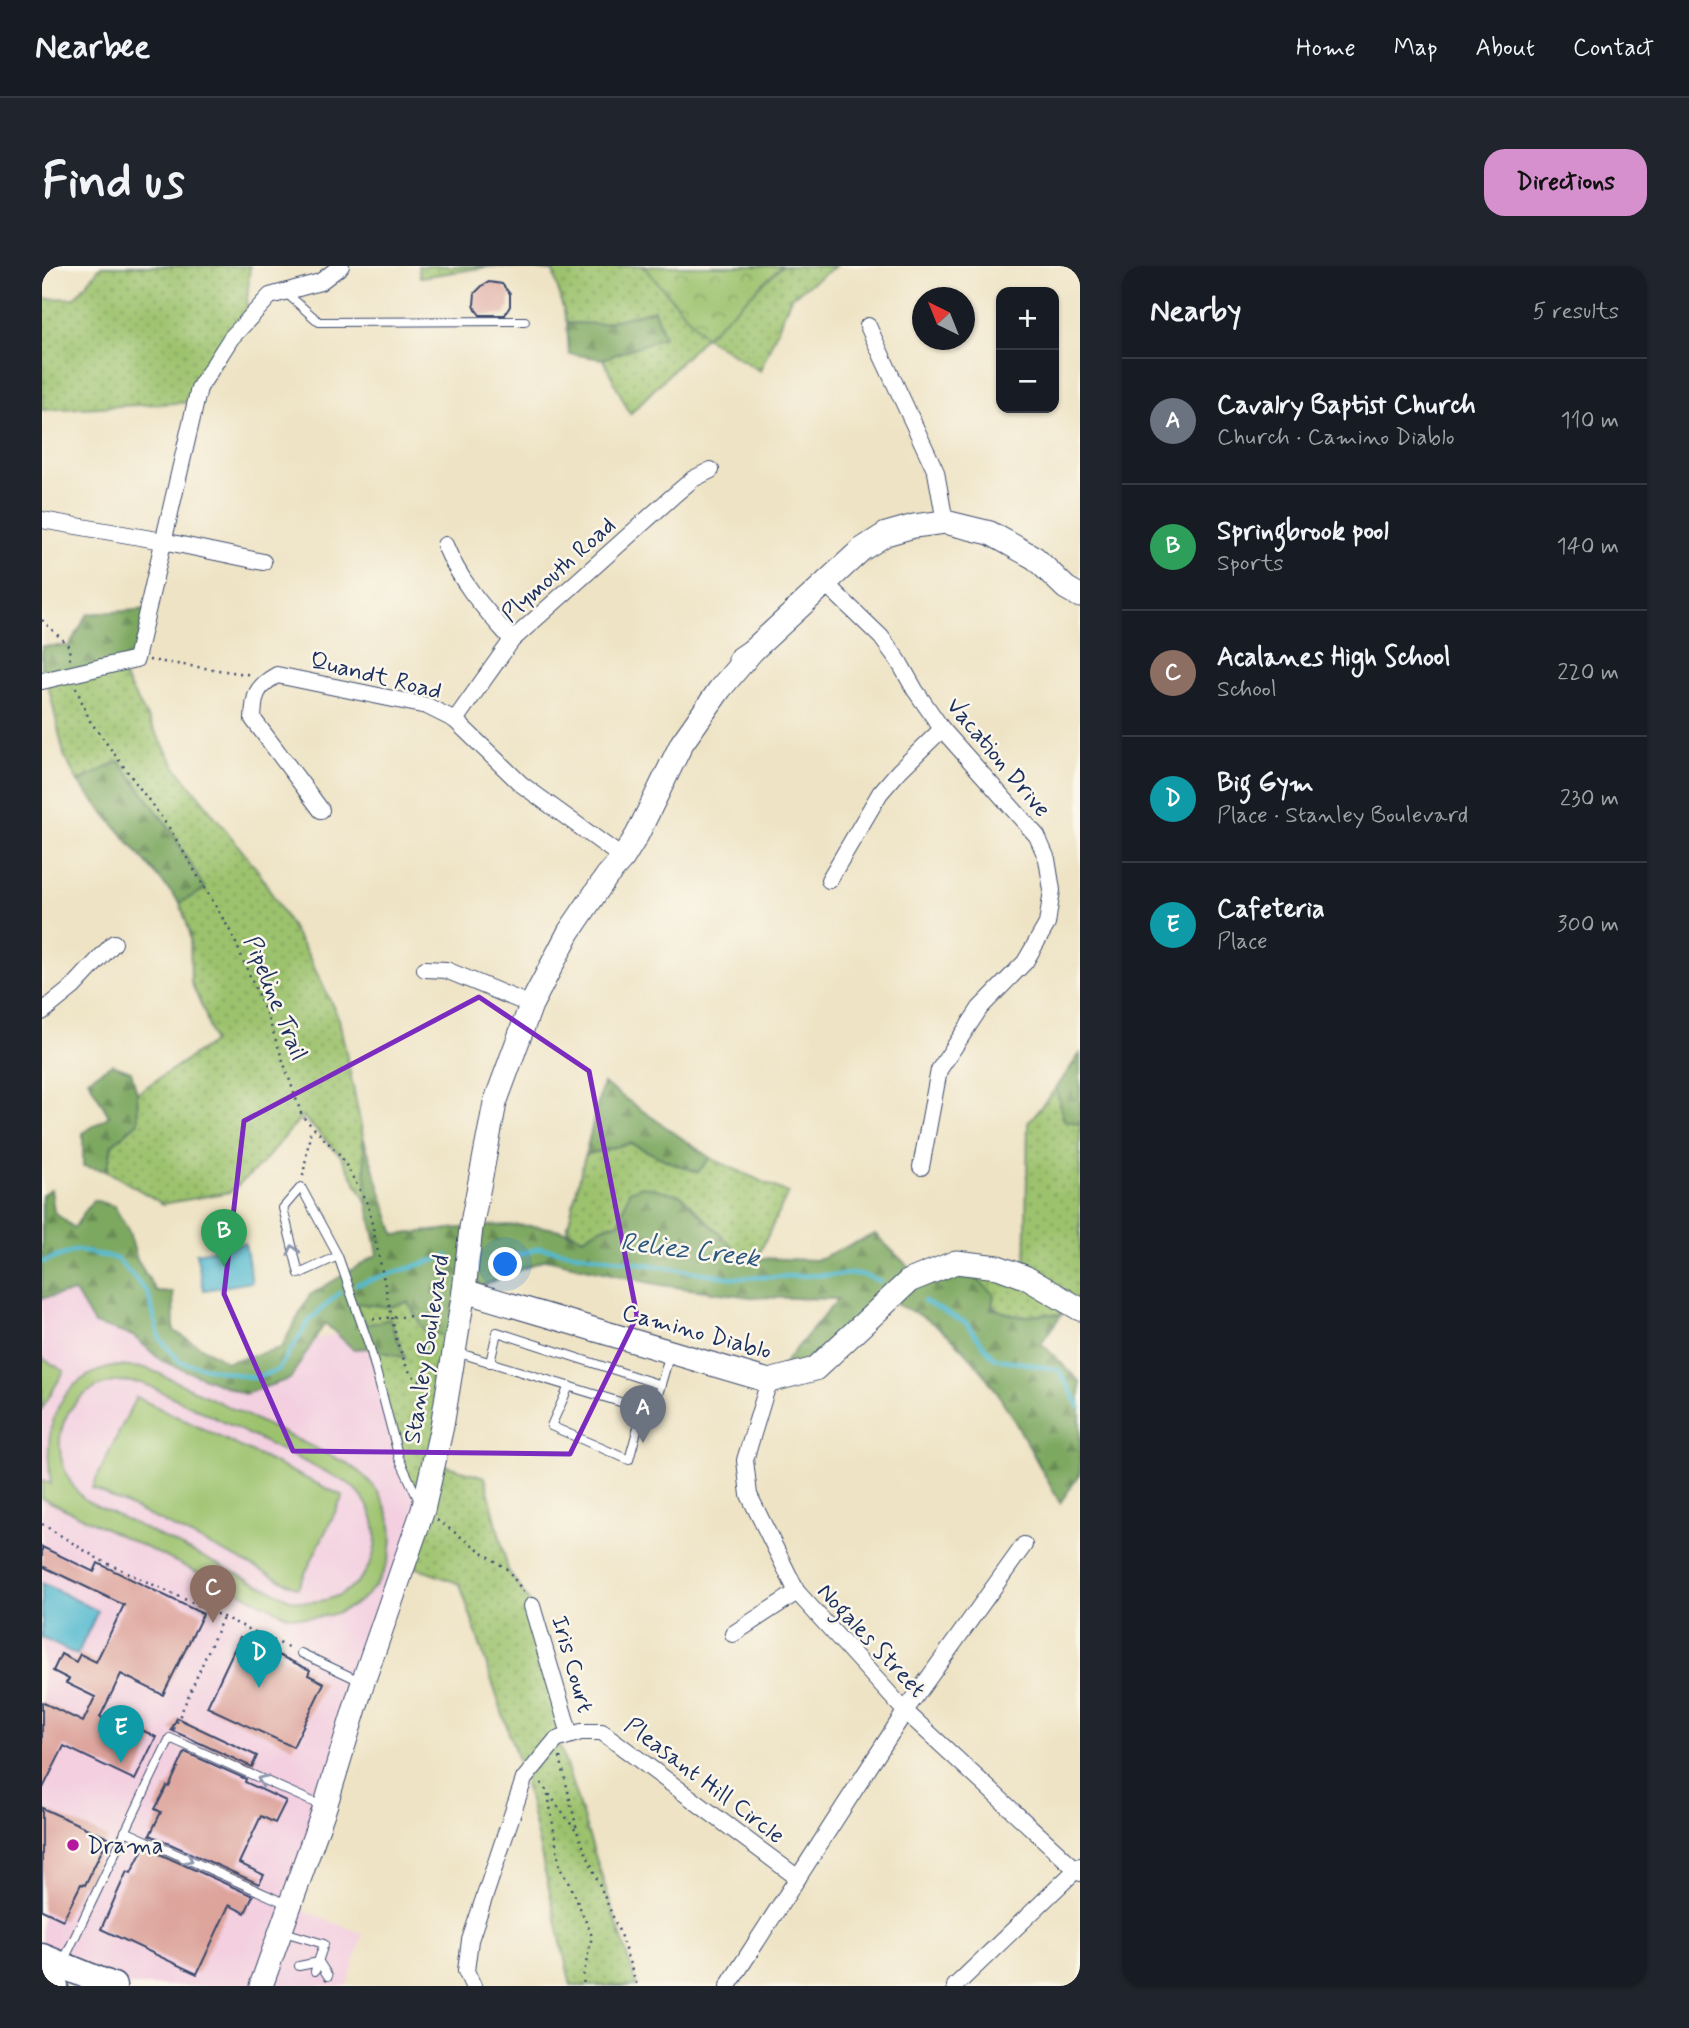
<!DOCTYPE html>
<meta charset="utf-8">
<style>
:root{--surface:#171b24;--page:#20242c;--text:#f1f3f6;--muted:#9ea1a6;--line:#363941;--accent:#d690ce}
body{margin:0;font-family:Mynerve,sans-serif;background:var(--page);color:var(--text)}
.controls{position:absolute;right:21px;top:21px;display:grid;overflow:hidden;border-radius:14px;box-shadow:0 2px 5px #0004}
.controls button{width:63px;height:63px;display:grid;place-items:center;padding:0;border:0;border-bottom:2px solid var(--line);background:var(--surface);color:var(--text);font:35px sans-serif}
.compass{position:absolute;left:870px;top:21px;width:63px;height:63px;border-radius:50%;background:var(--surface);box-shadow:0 2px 5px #0004;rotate:317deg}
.you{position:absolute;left:464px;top:999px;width:24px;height:24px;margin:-18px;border:5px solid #fff;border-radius:50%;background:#1a73e8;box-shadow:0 0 0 10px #1a73e833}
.badge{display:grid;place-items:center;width:46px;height:46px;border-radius:50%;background:var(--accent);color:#fff;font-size:23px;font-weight:700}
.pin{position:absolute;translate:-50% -58px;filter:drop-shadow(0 2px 4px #0008)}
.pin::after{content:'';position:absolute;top:37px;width:24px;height:21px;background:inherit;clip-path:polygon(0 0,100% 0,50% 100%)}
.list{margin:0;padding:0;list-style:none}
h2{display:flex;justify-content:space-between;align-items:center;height:91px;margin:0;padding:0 28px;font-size:30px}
h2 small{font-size:23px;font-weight:400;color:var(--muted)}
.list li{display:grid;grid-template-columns:46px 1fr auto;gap:21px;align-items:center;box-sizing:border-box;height:126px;padding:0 28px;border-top:2px solid var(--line)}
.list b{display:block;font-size:26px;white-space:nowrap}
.list p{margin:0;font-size:23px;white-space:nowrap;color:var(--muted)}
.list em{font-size:23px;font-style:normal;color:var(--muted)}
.map{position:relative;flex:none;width:1038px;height:1720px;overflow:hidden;border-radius:21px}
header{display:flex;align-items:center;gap:42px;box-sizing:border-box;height:98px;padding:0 35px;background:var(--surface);border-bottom:2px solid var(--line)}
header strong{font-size:33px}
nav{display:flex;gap:38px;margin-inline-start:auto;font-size:24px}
.intro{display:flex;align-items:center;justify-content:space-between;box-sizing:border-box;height:168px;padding:0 42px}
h1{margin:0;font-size:49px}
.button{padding:18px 32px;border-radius:21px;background:var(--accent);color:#111;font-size:24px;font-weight:700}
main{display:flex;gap:42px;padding:0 42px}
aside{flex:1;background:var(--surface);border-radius:21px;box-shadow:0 2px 5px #0004}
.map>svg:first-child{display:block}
.built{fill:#f3cfe0}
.grass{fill:url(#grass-dots);stroke:#5c7866;stroke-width:2}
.forest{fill:url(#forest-firs);stroke:#4c6c5f;stroke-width:2}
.park{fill:url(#park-crowns);stroke:#5c7866;stroke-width:2}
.pitch{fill:#9cc26d;stroke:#5c7866;stroke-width:2;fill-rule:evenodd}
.water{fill:#52b9cf;stroke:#367496;stroke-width:2}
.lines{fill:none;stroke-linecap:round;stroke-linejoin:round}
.stream{stroke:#52b9cf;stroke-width:4.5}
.building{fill:#dda49c}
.lane-casing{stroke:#3b4a6d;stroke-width:10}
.street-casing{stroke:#3b4a6d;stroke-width:18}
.secondary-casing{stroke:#3b4a6d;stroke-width:25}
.primary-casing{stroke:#3b4a6d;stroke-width:29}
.path{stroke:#3b4a6d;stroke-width:2.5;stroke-dasharray:2 5;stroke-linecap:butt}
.lane{stroke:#fff;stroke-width:8}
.street{stroke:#fff;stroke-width:16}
.secondary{stroke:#fff;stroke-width:23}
.primary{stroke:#fff;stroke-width:26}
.oneway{stroke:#8d97ae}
.marked{fill:none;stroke:#7b2cbf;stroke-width:5;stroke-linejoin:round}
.poi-dot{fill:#b5179e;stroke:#fbf7ec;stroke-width:2.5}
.labels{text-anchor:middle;stroke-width:5;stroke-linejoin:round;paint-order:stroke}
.street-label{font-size:24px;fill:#1b2f5e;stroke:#fbf7ec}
.poi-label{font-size:24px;fill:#1b2f5e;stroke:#fbf7ec;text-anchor:start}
.water-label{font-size:26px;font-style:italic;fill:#2c5880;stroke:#fbf7ec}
</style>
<header>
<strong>Nearbee</strong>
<nav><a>Home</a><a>Map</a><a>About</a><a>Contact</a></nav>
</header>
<div class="intro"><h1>Find us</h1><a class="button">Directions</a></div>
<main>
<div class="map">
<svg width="1038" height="1720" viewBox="0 0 1038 1720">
<defs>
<pattern id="grass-dots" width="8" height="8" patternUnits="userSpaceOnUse" patternTransform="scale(1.75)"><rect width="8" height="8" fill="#9cc26d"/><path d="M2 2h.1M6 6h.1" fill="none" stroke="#7e9e5d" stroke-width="1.8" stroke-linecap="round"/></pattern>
<pattern id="forest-firs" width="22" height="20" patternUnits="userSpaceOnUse" patternTransform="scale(1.75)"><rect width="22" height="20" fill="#7da860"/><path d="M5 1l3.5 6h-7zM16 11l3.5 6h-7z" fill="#668952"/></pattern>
<pattern id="park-crowns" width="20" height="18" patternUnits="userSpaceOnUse" patternTransform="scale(1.75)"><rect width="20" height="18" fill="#9cc26d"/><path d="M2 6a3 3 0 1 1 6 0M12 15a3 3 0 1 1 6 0" fill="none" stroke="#7e9e5d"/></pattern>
</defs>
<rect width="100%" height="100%" fill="#fbf7ec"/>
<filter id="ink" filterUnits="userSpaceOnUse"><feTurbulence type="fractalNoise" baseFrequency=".0143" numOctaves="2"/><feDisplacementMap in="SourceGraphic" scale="14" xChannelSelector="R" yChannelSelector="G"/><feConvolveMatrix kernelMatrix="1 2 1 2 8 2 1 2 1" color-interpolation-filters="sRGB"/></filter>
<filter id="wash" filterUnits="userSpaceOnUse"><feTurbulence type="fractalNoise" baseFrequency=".00686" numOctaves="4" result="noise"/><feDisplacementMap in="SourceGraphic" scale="28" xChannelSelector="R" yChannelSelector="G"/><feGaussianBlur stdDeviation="1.57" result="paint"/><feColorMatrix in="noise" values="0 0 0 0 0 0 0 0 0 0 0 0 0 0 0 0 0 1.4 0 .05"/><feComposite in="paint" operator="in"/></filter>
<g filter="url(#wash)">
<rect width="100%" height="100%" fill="#eee3c4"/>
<!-- built -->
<polygon class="built" points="36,1012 93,1057 185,1096 318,1062 381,1244 248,1639 321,1668 305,1720 71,1720 0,1691 0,1015"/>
<!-- grass -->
<g class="grass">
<polygon points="59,0 208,0 203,56 153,136 0,144 0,33 33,32"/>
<polygon points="376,0 794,0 749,31 718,105 663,71 588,148 561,93 622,71 612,45 559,58 525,57 511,5 453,0 378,11"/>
<polygon points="74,397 133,500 217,606 266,689 297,753 321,870 326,939 299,890 260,850 219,899 188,926 121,938 65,905 70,879 96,856 95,827 171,776 163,747 149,716 148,667 138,637 163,623 128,563 78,495 36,516 22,489 5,413"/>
<path d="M1014 822 1022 854 1038 858V1043L1028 1037 1019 1049C1005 1047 994 1050 980 1050 948 1051 932 1018 914 996L983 1011 986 857Z"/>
<polygon points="588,877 628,896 656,906 668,892 746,927 715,992 697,987 639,929 587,925 578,956 558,962 541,972 525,964 543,889"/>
<polygon points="366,1036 413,1074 392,1196 443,1211 466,1304 490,1340 528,1469 516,1474 595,1720 529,1720 482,1513 418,1318 364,1298 381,1244 357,1192 328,1082 363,1091 320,1060 313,1037"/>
</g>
<!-- forest -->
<g class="forest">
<polygon points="612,44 622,71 561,93 527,88 525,57 559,58"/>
<polygon points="106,343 94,393 0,415 0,380 27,380 46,348"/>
<polygon points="77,495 128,563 163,623 138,637 36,516"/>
<polygon points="1038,788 1038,858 1022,854 1014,822"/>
<polygon points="70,798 89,805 95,827 96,856 70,879 65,905 41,900 41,867 67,850 46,813"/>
<polygon points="561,817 668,892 656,906 628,896 588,877 543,889"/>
<path d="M321 870 353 969C406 964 494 948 541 972L558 962 578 956 587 925 601 920 639 929 697 987 715 992 774 994 833 968 877 1011 914 996 952 1028 950 1042 977 1051 1006 1048 1019 1049 999 1077 1038 1116V1208L1018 1237C982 1175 946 1088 881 1051 870 1045 858 1040 847 1035L773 1103 727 1115 796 1033 709 1031 618 1019 504 993 425 1026 413 1074 381 1063 366 1036 347 1041 313 1037 324 1059 348 1053 363 1092 328 1082 311 1083 283 1057 248 1113 202 1128 120 1095 91 1070 52 1058 33 1026 0 1032V929L9 923 12 946 32 962 51 934 72 940 87 966 95 994 115 1026 131 1027 132 1065 185 1096 239 1082 268 1029 336 988 326 939Z"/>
</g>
<!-- park -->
<polygon class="park" points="601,0 740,0 663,71"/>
<!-- pitch -->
<g class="pitch">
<polygon points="0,1092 22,1105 0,1143"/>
<path d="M75 1100 103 1102 116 1107 304 1197C391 1248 344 1369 245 1349L0 1232V1215L9 1218C0 1161 15 1110 75 1100ZM76 1115 99 1117 110 1121 306 1217C365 1264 323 1349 250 1334L43 1234C0 1193 13 1125 76 1115Z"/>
<polygon points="94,1131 301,1230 256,1322 50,1222"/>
</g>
<!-- water -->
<g class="water">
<polygon points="203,977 210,1016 162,1024 154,987"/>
<polygon points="0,1317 56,1345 35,1389 0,1372"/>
</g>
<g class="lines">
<!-- stream -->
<g class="stream">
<polyline points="454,995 498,982 693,1012 818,1008 838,1015"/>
<polyline points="0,996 35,984 75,993 106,1027 118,1073 138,1096 212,1112 236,1104 268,1054 297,1027"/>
<polyline points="315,1018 406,990"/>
<polyline points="882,1035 924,1057 952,1092 1017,1104 1038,1141"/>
</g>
</g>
<g id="blocks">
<!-- building -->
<g class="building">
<polygon points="447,16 460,18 468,28 468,40 463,49 438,49 434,44 432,39 433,27 441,19"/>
<polygon points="0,1281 52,1306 56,1297 161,1348 121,1429 79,1408 58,1451 93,1468 96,1462 114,1471 93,1514 22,1480 0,1524 0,1436 41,1456 53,1431 24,1417 27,1413 11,1405 19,1388 34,1396 38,1388 54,1396 82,1339 0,1300"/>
<polygon points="198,1371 268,1404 266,1409 282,1417 251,1481 165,1441"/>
<polygon points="135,1452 215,1490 210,1501 129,1464"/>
<polygon points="143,1486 204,1513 203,1516 244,1535 233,1557 219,1550 197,1597 222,1609 217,1618 108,1569 119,1546 113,1543 125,1520 127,1521"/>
<polygon points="0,1542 66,1572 43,1619 39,1618 21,1654 0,1644"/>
<polygon points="102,1581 211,1630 203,1647 187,1639 155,1708 59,1663 85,1605 89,1607"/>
</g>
</g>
</g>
<g filter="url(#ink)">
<use href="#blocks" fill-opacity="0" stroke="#3b4a6d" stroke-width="2"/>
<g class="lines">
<defs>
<g id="lane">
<polyline points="243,26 277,56 483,55"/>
<polyline points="296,990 257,1008 241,942 259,921 296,990 328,1082 357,1192 377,1235"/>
<polyline points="414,1086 611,1146 628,1087"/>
<polyline points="448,1097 455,1066 619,1119"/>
<polyline points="527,1120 509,1160 587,1194 601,1143"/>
<polyline points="259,1387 318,1415"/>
<polyline points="83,1565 247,1639"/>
<polyline points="242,1666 282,1678 273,1705"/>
<polyline points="21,1696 128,1472 280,1540"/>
<polyline points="257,1700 277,1696 286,1710"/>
</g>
<g id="street">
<polyline points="826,60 894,206 903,256"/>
<polyline points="0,254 121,275 221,296"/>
<path d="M403 279C419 318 443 343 470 374"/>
<polyline points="783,317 839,371 856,394 873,424 900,463 995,570 1005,593 1010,624 1005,658 983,696 938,742 897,804 879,901"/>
<polyline points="0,415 94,393 157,122 189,72 228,30 278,16 299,0"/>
<polyline points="413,454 470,374 631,230 651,213 669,204"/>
<path d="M279 544 211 453C212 430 213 421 235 409L385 440 413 454 479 518 581 592"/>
<polyline points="787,614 838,527 857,505 900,463"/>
<polyline points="383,703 404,704 489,739"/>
<polyline points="0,746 31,721 72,677"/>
<polyline points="727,1115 703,1194 707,1229 755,1326 863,1445 1038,1607"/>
<polyline points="490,1340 528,1469"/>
<polyline points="691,1368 755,1326"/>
<polyline points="431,1720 424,1705 428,1674 482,1513 514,1474 539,1466 560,1466 756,1612"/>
<polyline points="686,1720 868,1438 982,1279"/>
<polyline points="913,1720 1038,1600"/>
</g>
<g id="secondary">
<polyline points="698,393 711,384 819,284 844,268 872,260 903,256 948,267 993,292 1024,322 1038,330"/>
<polyline points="422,1025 727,1115 773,1103 867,1015 914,996 956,1001 983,1011 1038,1043"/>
<polyline points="219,1720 283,1541 321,1416 381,1244 400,1160 422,1025 429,962 453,837 489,739 527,666 565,610 581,592 595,569 640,477 678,423 711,384"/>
</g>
<g id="primary">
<polyline points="0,1691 71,1720"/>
<polyline points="0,1714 13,1720"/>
</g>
</defs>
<!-- lane casing -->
<use href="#lane" class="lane-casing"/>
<!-- street casing -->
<use href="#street" class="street-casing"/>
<!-- secondary casing -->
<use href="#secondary" class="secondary-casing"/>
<!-- primary casing -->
<use href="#primary" class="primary-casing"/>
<!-- path -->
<g class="path">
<polyline points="0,354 27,380 28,395"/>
<polyline points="107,394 211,409"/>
<polyline points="34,422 48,455 128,563 190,668 228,757 260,850 299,890 326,939 355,1076 365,1102 371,1110 389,1122"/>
<polyline points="261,910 269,862"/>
<polyline points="331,1053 397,1048"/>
<polyline points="395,1254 466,1304 483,1328"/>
<polyline points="0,1258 58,1294 250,1383"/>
<polyline points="132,1463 181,1351"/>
<polyline points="518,1491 536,1568 577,1665 595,1720"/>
<polyline points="499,1517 534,1565"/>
<polyline points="506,1528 518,1602 530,1623 550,1670 541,1711 542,1720"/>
</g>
<!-- lane -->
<use href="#lane" class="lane"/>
<!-- street -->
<use href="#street" class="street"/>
<!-- secondary -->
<use href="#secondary" class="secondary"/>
<!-- primary -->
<use href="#primary" class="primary"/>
</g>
<!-- one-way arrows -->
<defs><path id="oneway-chevron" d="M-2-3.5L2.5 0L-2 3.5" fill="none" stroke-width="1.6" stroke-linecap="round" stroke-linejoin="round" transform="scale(1.75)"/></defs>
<g class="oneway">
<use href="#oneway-chevron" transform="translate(251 984) rotate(-104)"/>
<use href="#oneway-chevron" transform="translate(220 1514) rotate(-156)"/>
<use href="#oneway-chevron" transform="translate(146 1593) rotate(24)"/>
</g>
</g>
<!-- marked area -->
<path class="marked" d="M437 731 547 805 595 1050 528 1188 251 1185 182 1028 202 855Z"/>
<!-- markers -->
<circle class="poi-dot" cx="31" cy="1579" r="7"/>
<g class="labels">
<!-- street labels -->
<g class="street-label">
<text transform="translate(516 303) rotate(-42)" y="8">Plymouth Road</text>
<text transform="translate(334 409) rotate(14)" y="8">Quandt Road</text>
<text transform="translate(957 491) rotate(50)" y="8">Vacation Drive</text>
<text transform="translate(234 732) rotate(68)" y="8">Pipeline Trail</text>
<text transform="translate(655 1065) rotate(15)" y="8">Camino Diablo</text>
<text transform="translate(384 1083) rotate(-81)" y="8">Stanley Boulevard</text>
<text transform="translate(830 1374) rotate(47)" y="8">Nogales Street</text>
<text transform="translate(531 1398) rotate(74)" y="8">Iris Court</text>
<text transform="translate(663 1514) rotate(37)" y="8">Pleasant Hill Circle</text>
</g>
<!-- poi labels -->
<g class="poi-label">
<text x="45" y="1587">Drama</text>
</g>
<!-- water labels -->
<g class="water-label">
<text transform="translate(648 983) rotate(7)" y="9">Reliez Creek</text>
</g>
</g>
</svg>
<div class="controls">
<button>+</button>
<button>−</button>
</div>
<svg class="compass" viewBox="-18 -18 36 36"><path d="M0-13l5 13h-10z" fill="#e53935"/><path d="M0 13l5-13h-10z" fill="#9ea1a6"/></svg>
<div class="you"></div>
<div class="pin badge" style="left:601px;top:1177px;background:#6b7280">A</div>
<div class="pin badge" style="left:182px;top:1001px;background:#2e9e5b">B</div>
<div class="pin badge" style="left:171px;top:1357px;background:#8d6e63">C</div>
<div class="pin badge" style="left:217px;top:1422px;background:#0f9aa8">D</div>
<div class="pin badge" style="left:79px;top:1497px;background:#0f9aa8">E</div>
</div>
<aside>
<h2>Nearby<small>5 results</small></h2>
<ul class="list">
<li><span class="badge" style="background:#6b7280">A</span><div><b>Cavalry Baptist Church</b><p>Church · Camino Diablo</p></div><em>110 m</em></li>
<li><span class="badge" style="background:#2e9e5b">B</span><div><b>Springbrook pool</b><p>Sports</p></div><em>140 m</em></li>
<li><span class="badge" style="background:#8d6e63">C</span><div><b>Acalanes High School</b><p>School</p></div><em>220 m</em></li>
<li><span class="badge" style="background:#0f9aa8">D</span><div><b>Big Gym</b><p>Place · Stanley Boulevard</p></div><em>230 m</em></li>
<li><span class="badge" style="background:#0f9aa8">E</span><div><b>Cafeteria</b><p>Place</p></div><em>300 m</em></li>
</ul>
</aside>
</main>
